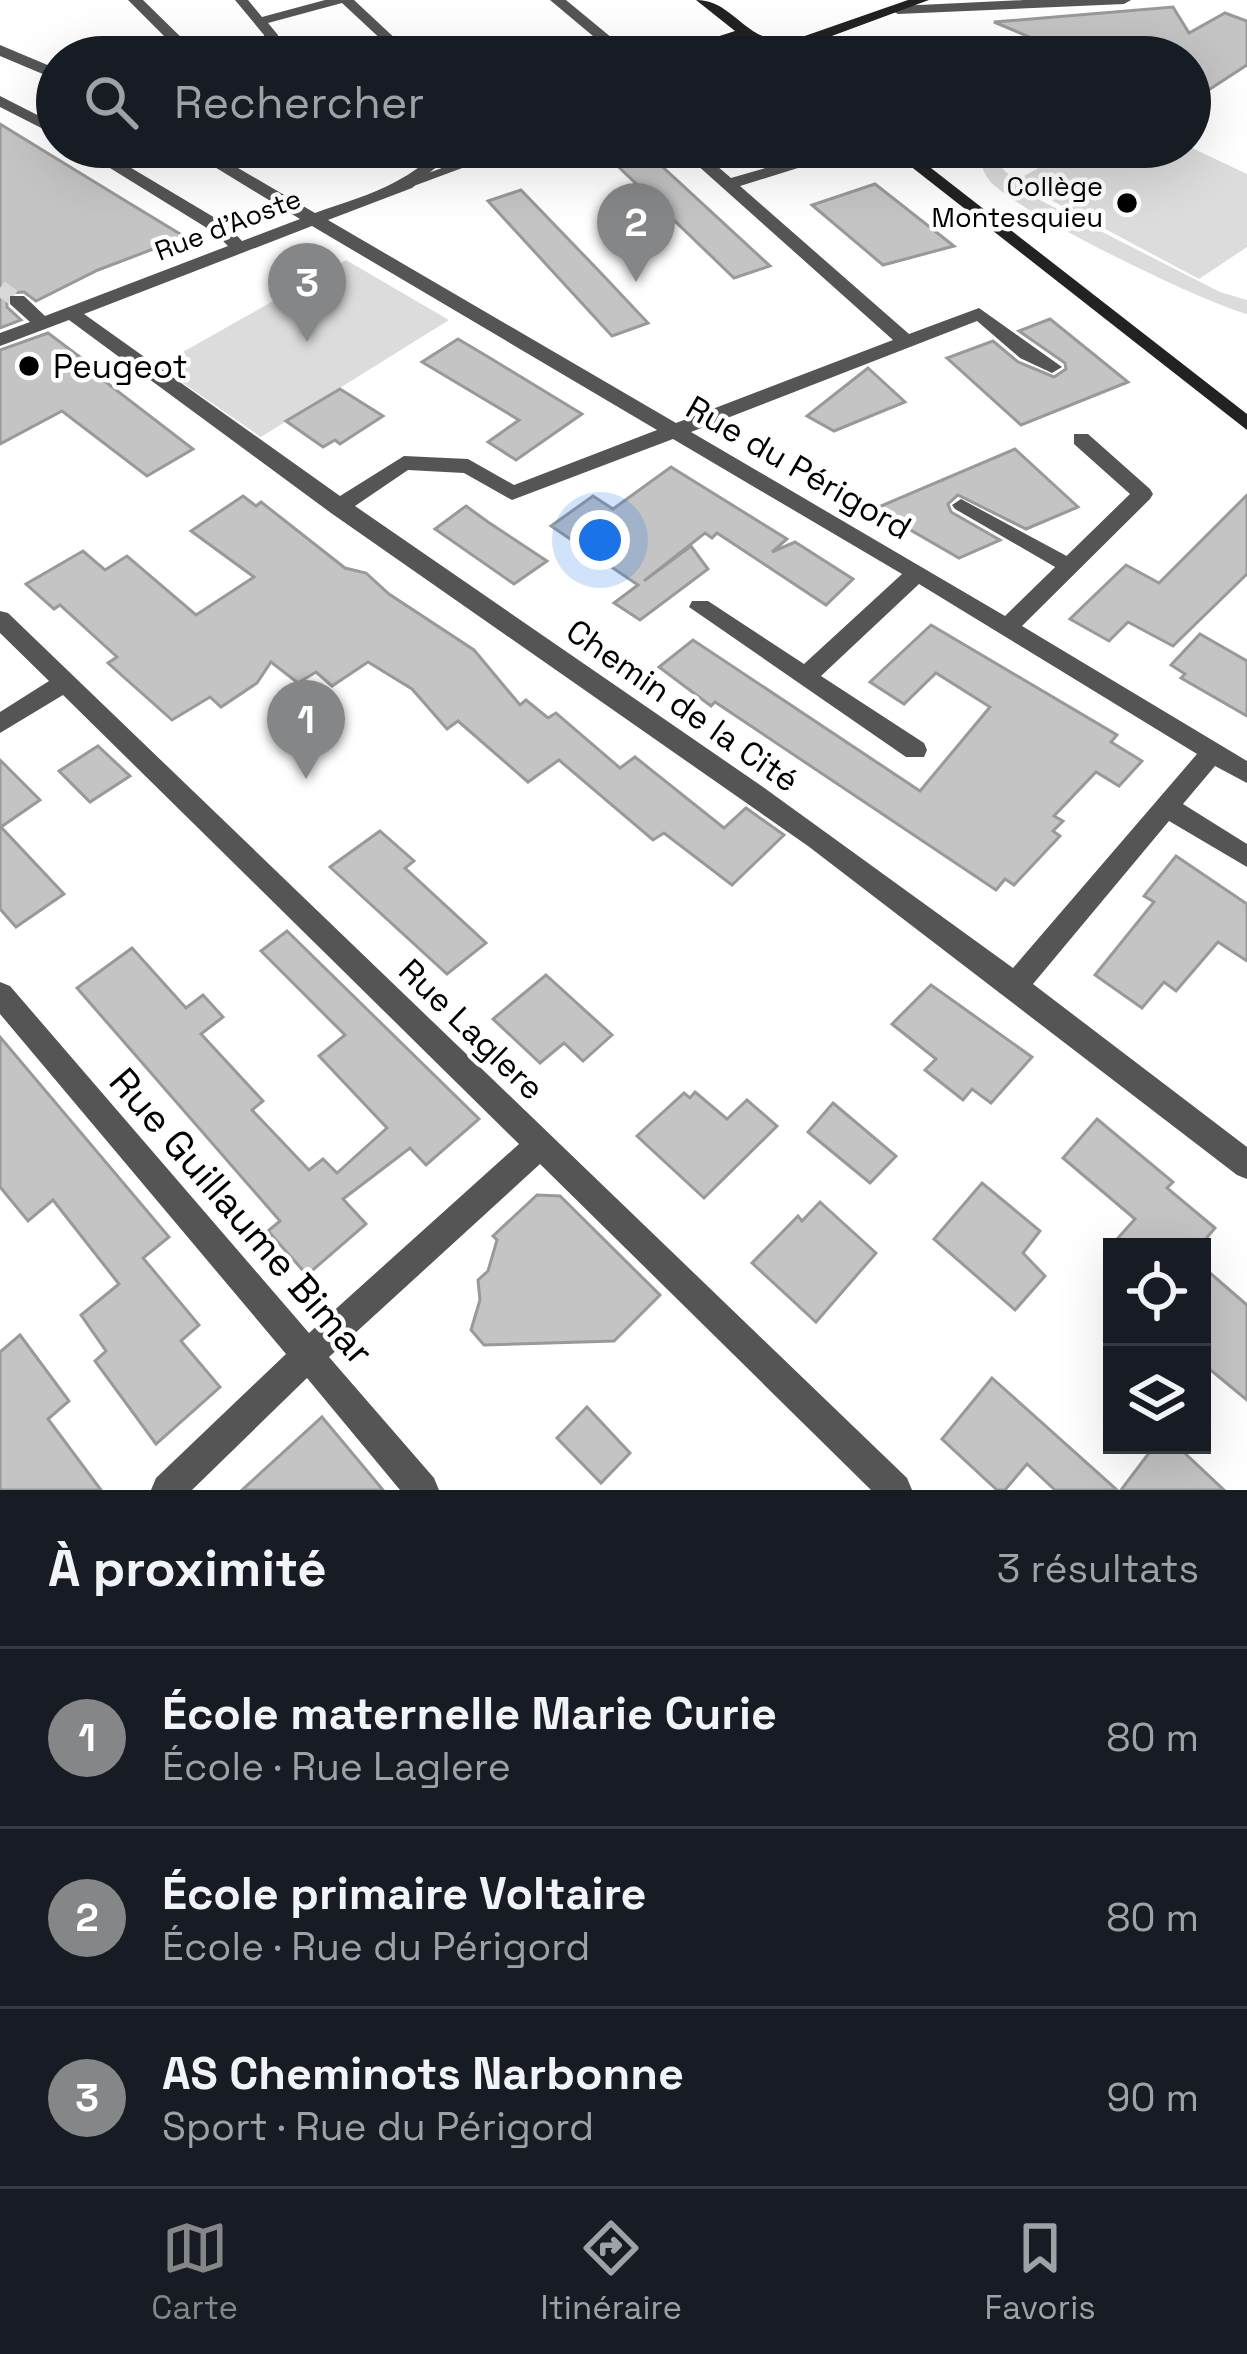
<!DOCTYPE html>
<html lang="fr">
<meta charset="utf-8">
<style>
:root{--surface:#171b24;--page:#20242c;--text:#f1f3f6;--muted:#9ea1a6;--line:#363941;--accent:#858687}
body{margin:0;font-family:"Space Grotesk",sans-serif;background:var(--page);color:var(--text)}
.controls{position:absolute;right:36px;bottom:36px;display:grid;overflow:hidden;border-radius:0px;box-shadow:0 12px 48px #0002}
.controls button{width:108px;height:108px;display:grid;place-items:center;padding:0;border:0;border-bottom:3px solid var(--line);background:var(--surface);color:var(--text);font:60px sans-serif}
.you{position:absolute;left:600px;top:540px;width:42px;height:42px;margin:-30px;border:9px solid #fff;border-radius:50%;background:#1a73e8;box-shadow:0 0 0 18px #1a73e833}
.badge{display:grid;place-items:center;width:78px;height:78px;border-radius:50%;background:var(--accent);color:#fff;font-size:39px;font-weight:700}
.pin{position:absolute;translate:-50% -99px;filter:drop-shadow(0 3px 6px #0008)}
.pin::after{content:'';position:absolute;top:63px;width:42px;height:36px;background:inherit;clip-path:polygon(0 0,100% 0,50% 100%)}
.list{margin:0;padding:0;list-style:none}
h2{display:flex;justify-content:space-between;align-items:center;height:156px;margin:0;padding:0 48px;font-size:51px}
h2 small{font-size:39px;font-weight:400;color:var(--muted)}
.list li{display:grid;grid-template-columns:78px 1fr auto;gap:36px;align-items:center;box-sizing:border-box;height:180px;padding:0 48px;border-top:3px solid var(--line)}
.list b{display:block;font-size:45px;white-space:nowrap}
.list p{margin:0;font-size:39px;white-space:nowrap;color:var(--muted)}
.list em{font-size:39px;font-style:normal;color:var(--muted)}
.icon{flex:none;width:66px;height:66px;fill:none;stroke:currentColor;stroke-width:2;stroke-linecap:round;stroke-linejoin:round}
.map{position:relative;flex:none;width:1247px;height:1490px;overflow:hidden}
.search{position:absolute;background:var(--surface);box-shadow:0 12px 48px #0002;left:36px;right:36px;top:36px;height:132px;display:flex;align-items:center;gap:30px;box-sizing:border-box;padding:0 42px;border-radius:66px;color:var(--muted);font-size:45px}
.sheet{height:696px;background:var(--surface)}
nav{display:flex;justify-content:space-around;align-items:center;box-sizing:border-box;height:168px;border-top:3px solid var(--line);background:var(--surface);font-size:33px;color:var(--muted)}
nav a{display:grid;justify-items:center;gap:6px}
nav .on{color:var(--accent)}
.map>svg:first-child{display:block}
.green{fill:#dcdcdc}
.building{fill:#c4c4c4;stroke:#999;stroke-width:3}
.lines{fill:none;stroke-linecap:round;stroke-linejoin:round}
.street-tunnel{stroke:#d9d9d9;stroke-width:16;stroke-dasharray:16 9;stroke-linecap:butt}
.lane{fill:#555;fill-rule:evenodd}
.street{fill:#555;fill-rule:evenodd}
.secondary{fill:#222;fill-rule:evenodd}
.poi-dot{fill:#000;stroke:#fff;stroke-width:4.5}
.labels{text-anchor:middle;stroke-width:9;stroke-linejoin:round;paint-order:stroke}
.far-poi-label{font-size:27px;fill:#000;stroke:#fff;text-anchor:end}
.far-street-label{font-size:27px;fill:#000;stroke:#fff}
.poi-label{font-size:33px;fill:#000;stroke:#fff;text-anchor:start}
.street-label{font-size:33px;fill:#000;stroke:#fff}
.near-street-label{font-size:39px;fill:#000;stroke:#fff}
</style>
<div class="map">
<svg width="1247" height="1490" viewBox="0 0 1247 1490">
<rect width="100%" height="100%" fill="#fff"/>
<!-- green -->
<g class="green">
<path d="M980 147H1002V168L1028 194 1220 292 1247 300V314C1204 303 1016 212 990 181 982 171 979 160 980 147Z"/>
<polygon points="1076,147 1190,147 1247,174 1247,247 1199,279 1015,181"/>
<polygon points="346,260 449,320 261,437 158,366"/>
</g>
<!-- building -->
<g class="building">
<polygon points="1173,7 1189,33 1225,13 1247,21 1247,65 1190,102 1190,57 1077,57 994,22"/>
<polygon points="0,124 129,203 185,237 98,270 36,301 24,292 7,293 7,307 21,320 0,328"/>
<polygon points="598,147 641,147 770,266 734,278"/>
<polygon points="875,184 954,246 883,265 812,205"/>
<polygon points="521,190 599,271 648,323 612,336 488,201"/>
<polygon points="1050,319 1128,382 1021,425 947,358 993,341 1018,362 1054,377 1066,369 1065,363 1019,331"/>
<polygon points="48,333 108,378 103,380 193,449 147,476 62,411 0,444 0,350"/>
<polygon points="458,339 490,358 582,414 516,460 488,442 519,420 422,362"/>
<polygon points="868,368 905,402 834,431 807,416"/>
<polygon points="340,389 383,416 340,444 335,440 323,447 286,421"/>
<polygon points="1015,449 1078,507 1026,529 958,495 948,504 951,512 1000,540 959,558 874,509"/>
<polygon points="671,467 787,539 772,552 795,542 853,579 826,605 717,533 712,538 705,533 644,581 691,546 708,569 640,620 614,603 638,585 551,526 593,496 613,509"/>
<polygon points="1247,495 1247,574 1173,646 1128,622 1109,641 1070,619 1126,565 1159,583"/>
<polygon points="243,496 256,506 261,502 345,568 366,573 389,594 474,650 520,705 526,700 548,718 556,713 620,768 635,757 724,828 746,808 784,835 732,885 664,833 653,840 559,760 528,782 458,721 447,729 412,689 368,662 332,686 316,672 298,683 271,662 257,683 221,707 210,697 172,720 108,663 117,657 60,605 54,609 26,584 83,551 105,570 127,556 196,615 254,577 191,531"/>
<polygon points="466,506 488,522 547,561 514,584 435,529"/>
<polygon points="931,625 1117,735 1111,742 1142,761 1119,786 1096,772 1054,816 1063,821 1053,831 1060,836 1014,885 1005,879 996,890 715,702 711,706 659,667 693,640 920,791 990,707 936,673 904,704 870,682"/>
<polygon points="1200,634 1247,661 1247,716 1181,678 1185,674 1171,665"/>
<polygon points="98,746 130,776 90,802 59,771"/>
<polygon points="0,760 40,800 1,827 64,894 16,927 0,909"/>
<polygon points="380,831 414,861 405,868 486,943 447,974 330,867"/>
<polygon points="1176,856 1247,904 1247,961 1218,942 1176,991 1164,982 1142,1008 1095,975 1154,902 1144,896"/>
<polygon points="287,931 479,1119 426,1165 410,1148 343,1199 366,1224 307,1275 268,1231 280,1221 77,988 132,948 186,1008 203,995 223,1017 201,1034 263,1101 252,1110 309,1170 323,1159 337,1173 387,1128 319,1056 345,1035 261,951"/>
<polygon points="546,975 612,1035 583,1061 564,1043 540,1063 493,1019"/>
<polygon points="931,985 1032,1057 991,1103 972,1089 963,1100 925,1070 936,1059 892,1024"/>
<polygon points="0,1037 169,1237 143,1258 199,1325 181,1341 220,1387 156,1444 95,1361 106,1351 81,1315 119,1284 53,1200 28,1221 0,1187"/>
<polygon points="695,1092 727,1119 747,1100 777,1126 704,1198 637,1136 684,1093 690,1098"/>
<polygon points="833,1103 896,1156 870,1183 808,1132"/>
<polygon points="1097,1119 1173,1182 1167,1188 1215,1228 1199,1247 1110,1247 1135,1219 1063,1158"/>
<polygon points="982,1183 1040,1231 1023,1253 1045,1276 1015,1310 934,1239"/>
<polygon points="537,1195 560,1196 660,1295 614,1341 484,1345 471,1330 480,1300 478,1280 488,1271 497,1240 493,1236"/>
<polygon points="820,1202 876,1253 816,1322 752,1263 798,1216 802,1221"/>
<polygon points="1202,1266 1247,1305 1247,1400 1202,1363"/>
<polygon points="20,1335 69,1401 48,1419 101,1490 0,1490 0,1352"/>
<polygon points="992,1378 1117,1490 1055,1490 1027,1464 1005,1490 997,1490 942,1439"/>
<polygon points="587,1407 630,1453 601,1483 557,1438"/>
<polygon points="322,1417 383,1490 242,1490"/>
<polygon points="1155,1445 1176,1445 1224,1490 1121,1490"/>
</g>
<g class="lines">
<!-- street-tunnel -->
<polyline class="street-tunnel" points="0,288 17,300"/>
<!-- lane -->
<g class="lane">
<polygon points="235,0 248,0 262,17 325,0 354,0 415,57 400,57 342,3 268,23 278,35 274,57 260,57 264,35"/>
<polygon points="477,46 492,57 446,57 448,54"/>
<polygon points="498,147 519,147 411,187 399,184"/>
<polygon points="961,499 1076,561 1079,566 1076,571 1062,571 955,509 952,505"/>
</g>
<!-- street -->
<g class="street">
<polygon points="128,0 143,0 193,49 210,57 183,55"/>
<polygon points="550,0 566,0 635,57 618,57"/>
<polygon points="1024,0 1131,0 1124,4 898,14 891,10 898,6"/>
<polygon points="0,45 57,69 57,80 0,56"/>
<polygon points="0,96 57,125 57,136 0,107"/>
<path d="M76 147H96L227 225 242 241 300 219 182 147H202L315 213C342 203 372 195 397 181 430 164 433 147 475 147L434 169 412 188 328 220 676 423 893 340 677 147H695L731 178 839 147H865L740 186 909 334 979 308 1062 367 1052 373 1020 358 977 321 691 432 1005 616 1130 494 1074 444V434H1088L1150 489 1153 494 1150 499 1022 626 1247 761V783L1215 766 1183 804 1247 844V867L1169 821 1033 984 1247 1147V1179L1237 1175 808 846 331 513 69 320 0 346V333L30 322 10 304V296H24L45 316 228 246 215 233ZM312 226 657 430 514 485 468 459 404 456 340 496 84 314ZM673 439 902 574 804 664 708 601H692L689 607 906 757H924L927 750 924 743 821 676 919 584 1197 754 1013 968 763 787 355 506 408 470 464 473 512 500Z"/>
<polygon points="0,611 8,613 907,1478 912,1490 871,1490 540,1164 329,1357 434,1478 439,1490 400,1490 307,1378 192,1490 151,1490 156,1478 286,1354 0,1014 0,982 10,986 309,1333 519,1144 63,695 0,733 0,712 49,681 0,633"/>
</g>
<!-- secondary -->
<g class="secondary">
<path d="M696 0C723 0 735 21 758 34 769 40 786 38 799 38L908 0H929L821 40 834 44 848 57H832L815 47H773L734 40 714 47 716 57H700L701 42 735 31Z"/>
<polygon points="886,147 904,147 1247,414 1247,430"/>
</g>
</g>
<!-- markers -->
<g class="poi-dot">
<circle cx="1127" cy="203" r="12"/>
<circle cx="29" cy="366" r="12"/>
</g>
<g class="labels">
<!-- far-poi labels -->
<g class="far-poi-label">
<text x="1103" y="196">Collège<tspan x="1103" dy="31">Montesquieu</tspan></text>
</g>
<!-- far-street labels -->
<g class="far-street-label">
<text transform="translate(228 225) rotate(-21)" y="9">Rue d'Aoste</text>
</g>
<!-- poi labels -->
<g class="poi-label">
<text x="53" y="378">Peugeot</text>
</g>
<!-- street labels -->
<g class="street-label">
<text transform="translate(799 467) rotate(30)" y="12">Rue du Périgord</text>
<text transform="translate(683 705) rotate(35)" y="12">Chemin de la Cité</text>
<text transform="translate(472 1029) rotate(44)" y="12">Rue Laglere</text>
</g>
<!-- near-street labels -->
<g class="near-street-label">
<text transform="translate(242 1216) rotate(49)" y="14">Rue Guillaume Bimar</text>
</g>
</g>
</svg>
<div class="controls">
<button><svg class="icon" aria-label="locate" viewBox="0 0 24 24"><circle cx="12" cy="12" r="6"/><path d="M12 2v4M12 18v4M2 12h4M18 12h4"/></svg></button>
<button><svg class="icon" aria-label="layers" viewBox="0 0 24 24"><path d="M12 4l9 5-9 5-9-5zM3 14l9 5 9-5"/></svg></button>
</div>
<div class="you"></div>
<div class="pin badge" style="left:306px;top:779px">1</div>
<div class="pin badge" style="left:636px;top:282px">2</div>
<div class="pin badge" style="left:307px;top:342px">3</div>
<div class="search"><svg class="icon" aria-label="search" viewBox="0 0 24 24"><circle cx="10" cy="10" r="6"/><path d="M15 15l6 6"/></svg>Rechercher</div>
</div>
<section class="sheet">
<h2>À proximité<small>3 résultats</small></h2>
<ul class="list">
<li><span class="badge">1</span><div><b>École maternelle Marie Curie</b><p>École · Rue Laglere</p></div><em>80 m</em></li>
<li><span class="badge">2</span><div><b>École primaire Voltaire</b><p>École · Rue du Périgord</p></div><em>80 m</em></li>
<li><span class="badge">3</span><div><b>AS Cheminots Narbonne</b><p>Sport · Rue du Périgord</p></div><em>90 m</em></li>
</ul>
</section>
<nav>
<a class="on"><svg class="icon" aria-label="map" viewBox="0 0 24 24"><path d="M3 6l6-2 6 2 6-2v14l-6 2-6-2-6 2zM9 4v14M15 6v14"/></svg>Carte</a>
<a><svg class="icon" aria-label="directions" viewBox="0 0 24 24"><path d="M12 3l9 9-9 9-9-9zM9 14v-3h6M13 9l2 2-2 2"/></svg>Itinéraire</a>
<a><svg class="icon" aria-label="saved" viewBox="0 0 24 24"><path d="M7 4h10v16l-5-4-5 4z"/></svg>Favoris</a>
</nav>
